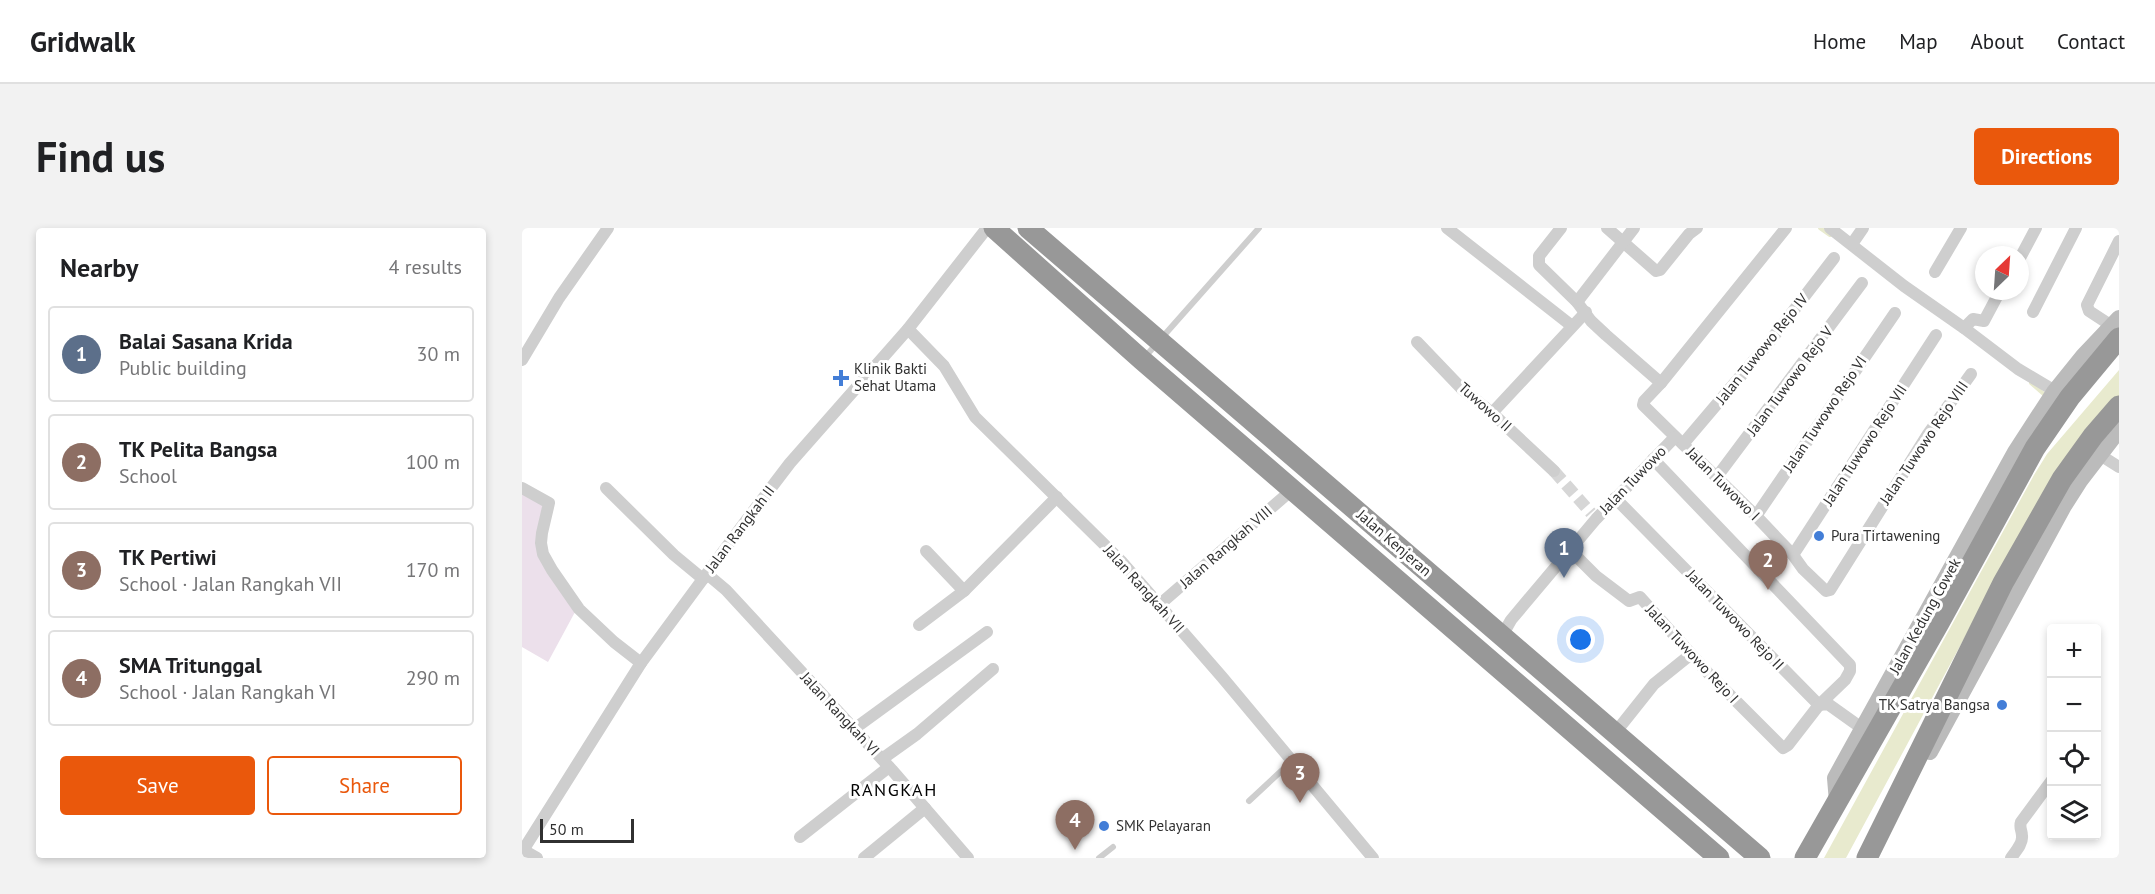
<!DOCTYPE html>
<meta charset="utf-8">
<style>
:root{--surface:#fff;--page:#f2f2f2;--text:#202124;--muted:#757577;--line:#e0e0e0;--accent:#ea580c}
body{margin:0;font-family:"PT Sans",sans-serif;background:var(--page);color:var(--text)}
.controls{position:absolute;right:18px;bottom:18px;display:grid;overflow:hidden;border-radius:6px;box-shadow:0 3px 9px #0003}
.controls button{width:54px;height:54px;display:grid;place-items:center;padding:0;border:0;border-bottom:2px solid var(--line);background:var(--surface);color:var(--text);font:30px sans-serif}
.compass{position:absolute;left:1453px;top:18px;width:54px;height:54px;border-radius:50%;background:var(--surface);box-shadow:0 3px 9px #0003;rotate:25deg}
.scale{position:absolute;left:18px;bottom:15px;width:94px;box-sizing:border-box;padding-left:6px;border:3px solid #313131;border-top:0;font-size:16px;line-height:21px;white-space:nowrap;color:#313131;-webkit-text-stroke:4px #fff;paint-order:stroke}
.you{position:absolute;left:1059px;top:412px;width:21px;height:21px;margin:-15px;border:4px solid #fff;border-radius:50%;background:#1a73e8;box-shadow:0 0 0 9px #1a73e833}
.badge{display:grid;place-items:center;width:39px;height:39px;border-radius:50%;background:var(--accent);color:#fff;font-size:20px;font-weight:700}
.pin{position:absolute;translate:-50% -50px;filter:drop-shadow(0 2px 3px #0008)}
.pin::after{content:'';position:absolute;top:32px;width:21px;height:18px;background:inherit;clip-path:polygon(0 0,100% 0,50% 100%)}
.list{margin:0;padding:0;list-style:none}
h2{display:flex;justify-content:space-between;align-items:center;height:78px;margin:0;padding:0 24px;font-size:26px}
h2 small{font-size:20px;font-weight:400;color:var(--muted)}
.list li{display:grid;grid-template-columns:39px 1fr auto;gap:18px;align-items:center;box-sizing:border-box;height:96px;margin:0 12px 12px;padding:0 12px;border:2px solid var(--line);border-radius:6px}
.list b{display:block;font-size:22px;white-space:nowrap}
.list p{margin:0;font-size:20px;white-space:nowrap;color:var(--muted)}
.list em{font-size:20px;font-style:normal;color:var(--muted)}
.actions{display:flex;gap:12px;padding:18px 24px}
.actions a{flex:1;padding:14px 0;border:2px solid var(--accent);border-radius:6px;text-align:center;font-size:21px;color:var(--accent)}
.actions .main{background:var(--accent);color:#fff}
.icon{flex:none;width:33px;height:33px;fill:none;stroke:currentColor;stroke-width:2;stroke-linecap:round;stroke-linejoin:round}
.map{position:relative;flex:none;width:1597px;height:630px;overflow:hidden;border-radius:6px}
header{display:flex;align-items:center;gap:36px;box-sizing:border-box;height:84px;padding:0 30px;background:var(--surface);border-bottom:2px solid var(--line)}
header strong{font-size:28px}
nav{display:flex;gap:33px;margin-inline-start:auto;font-size:21px}
.intro{display:flex;align-items:center;justify-content:space-between;box-sizing:border-box;height:144px;padding:0 36px}
h1{margin:0;font-size:42px}
.button{padding:15px 27px;border-radius:6px;background:var(--accent);color:#fff;font-size:21px;font-weight:700}
main{display:flex;gap:36px;padding:0 36px}
aside{flex:1;background:var(--surface);border-radius:6px;box-shadow:0 3px 9px #0003}
.map>svg:first-child{display:block}
.green{fill:#ece0eb}
.water{fill:#e8eace}
.lines{fill:none;stroke-linecap:round;stroke-linejoin:round}
.stream{stroke:#e8eace;stroke-width:4}
.street-tunnel{stroke:#d6d6d6;stroke-width:12;stroke-dasharray:12 6;stroke-linecap:butt}
.lane{stroke:#cecece;stroke-width:6}
.street{stroke:#cecece;stroke-width:12}
.secondary{stroke:#bbb;stroke-width:16}
.highway{stroke:#989898;stroke-width:21}
.poi-dot{fill:#437ed7;stroke:#fff;stroke-width:2}
.labels{text-anchor:middle;stroke-width:6;stroke-linejoin:round;paint-order:stroke}
.street-label{font-size:15px;fill:#313131;stroke:#fff}
.poi-label{font-size:15px;fill:#313131;stroke:#fff;text-anchor:start}
.quarter-label{font-size:18px;letter-spacing:1.5px;fill:#000;stroke:#fff}
</style>
<header>
<strong>Gridwalk</strong>
<nav><a>Home</a><a>Map</a><a>About</a><a>Contact</a></nav>
</header>
<div class="intro"><h1>Find us</h1><a class="button">Directions</a></div>
<main>
<aside>
<h2>Nearby<small>4 results</small></h2>
<ul class="list">
<li><span class="badge" style="background:#5c6f8a">1</span><div><b>Balai Sasana Krida</b><p>Public building</p></div><em>30 m</em></li>
<li><span class="badge" style="background:#8d6e63">2</span><div><b>TK Pelita Bangsa</b><p>School</p></div><em>100 m</em></li>
<li><span class="badge" style="background:#8d6e63">3</span><div><b>TK Pertiwi</b><p>School · Jalan Rangkah VII</p></div><em>170 m</em></li>
<li><span class="badge" style="background:#8d6e63">4</span><div><b>SMA Tritunggal</b><p>School · Jalan Rangkah VI</p></div><em>290 m</em></li>
</ul>
<div class="actions"><a class="main">Save</a><a>Share</a></div>
</aside>
<div class="map">
<svg width="1597" height="630" viewBox="0 0 1597 630">
<rect width="100%" height="100%" fill="#fff"/>
<!-- green -->
<polygon class="green" points="0,265 23,277 17,304 53,384 26,434 0,419"/>
<!-- water -->
<polygon class="water" points="1597,142 1597,169 1508,288 1324,630 1302,630 1512,247 1525,226"/>
<g class="lines">
<!-- stream -->
<g class="stream">
<polyline points="1298,0 1308,7"/>
<polyline points="1509,155 1524,168"/>
</g>
<!-- street-tunnel -->
<polyline class="street-tunnel" points="1032,243 1069,285"/>
<!-- lane -->
<g class="lane">
<polyline points="622,130 737,0"/>
<polyline points="727,573 770,533"/>
<polyline points="577,630 591,619"/>
</g>
<!-- street -->
<g class="street">
<polyline points="925,0 1050,98"/>
<polyline points="1039,0 1017,28 1017,37 1055,74 1069,93 1084,107 1139,155"/>
<polyline points="1085,0 1134,43 1138,42 1167,6 1175,0"/>
<polyline points="1264,0 1139,155 1122,173 1121,177 1234,288 1271,327 1281,341 1304,363 1308,362 1406,206 1449,146"/>
<polyline points="1308,0 1382,58 1442,100"/>
<polyline points="1330,16 1341,0"/>
<polyline points="1498,30 1514,0"/>
<polyline points="1413,44 1439,0"/>
<polyline points="1478,63 1462,93 1451,91 1442,100 1496,141 1533,163"/>
<polyline points="1055,74 1112,0"/>
<polyline points="1511,84 1554,0"/>
<polyline points="386,101 422,138 453,189 599,333 700,449 851,630"/>
<polyline points="1596,102 1567,83 1565,77 1597,13"/>
<polyline points="895,114 940,161 970,185 1032,243"/>
<polyline points="0,132 37,70 86,0"/>
<polyline points="970,185 1064,84"/>
<polyline points="1161,216 1245,117 1312,30"/>
<polyline points="1578,227 1597,239"/>
<polyline points="1194,250 1340,55"/>
<polyline points="0,260 27,275 20,305 19,315 21,326 30,342 57,381 92,414 119,435"/>
<polyline points="84,260 152,327 181,351"/>
<polyline points="1093,270 1297,477"/>
<polyline points="1234,288 1373,85"/>
<polyline points="1048,322 1074,348 1107,373 1118,369 1186,445 1261,520 1266,517 1297,477 1323,452 1328,443 1328,437 1131,231"/>
<polyline points="404,323 442,363"/>
<polyline points="1271,327 1414,107"/>
<polyline points="185,346 204,362 370,542 446,630"/>
<polyline points="637,377 771,261"/>
<polyline points="397,397 442,363 535,269"/>
<polyline points="980,408 989,392 1074,291 1153,209"/>
<polyline points="1297,477 1306,476 1341,501"/>
<polyline points="332,501 465,404"/>
<polyline points="1093,505 1132,456 1168,427"/>
<polyline points="360,531 395,506 471,441"/>
<polyline points="278,609 367,539"/>
<polyline points="1,622 15,630"/>
<polyline points="0,624 119,435 220,298 268,235 386,101 465,0"/>
<polyline points="342,630 403,580"/>
<path d="M1489 630C1493 624 1501 616 1500 608 1500 602 1497 600 1499 594L1530 552"/>
</g>
<!-- secondary -->
<g class="secondary">
<polyline points="1408,524 1542,278 1558,253 1597,202"/>
<polyline points="1315,574 1313,550 1493,224 1532,164 1561,128 1597,90"/>
</g>
<!-- highway -->
<g class="highway">
<polyline points="472,0 620,132 1197,630"/>
<polyline points="506,0 1238,630"/>
<polyline points="1283,630 1417,395 1513,220 1548,169 1597,110"/>
<polyline points="1345,630 1481,355 1540,251 1571,208 1597,178"/>
</g>
</g>
<!-- markers -->
<g class="poi-dot">
<path d="M316 141h6v6h6v6h-6v6h-6v-6h-6v-6h6z"/>
<circle cx="1297" cy="308" r="6"/>
<circle cx="1480" cy="477" r="6"/>
<circle cx="582" cy="598" r="6"/>
</g>
<g class="labels">
<!-- street labels -->
<g class="street-label">
<text transform="translate(1240 121) rotate(-51)" y="5">Jalan Tuwowo Rejo IV</text>
<text transform="translate(1268 153) rotate(-53)" y="5">Jalan Tuwowo Rejo V</text>
<text transform="translate(963 179) rotate(42)" y="5">Tuwowo II</text>
<text transform="translate(1303 186) rotate(-56)" y="5">Jalan Tuwowo Rejo VI</text>
<text transform="translate(1402 215) rotate(-56)" y="5">Jalan Tuwowo Rejo VIII</text>
<text transform="translate(1343 217) rotate(-57)" y="5">Jalan Tuwowo Rejo VII</text>
<text transform="translate(1111 252) rotate(-46)" y="5">Jalan Tuwowo</text>
<text transform="translate(1201 256) rotate(45)" y="5">Jalan Tuwowo I</text>
<text transform="translate(218 301) rotate(-53)" y="5">Jalan Rangkah II</text>
<text transform="translate(872 315) rotate(41)" y="5">Jalan Kenjeran</text>
<text transform="translate(704 319) rotate(-41)" y="5">Jalan Rangkah VIII</text>
<text transform="translate(622 361) rotate(48)" y="5">Jalan Rangkah VII</text>
<text transform="translate(1403 388) rotate(-61)" y="5">Jalan Kedung Cowek</text>
<text transform="translate(1213 392) rotate(46)" y="5">Jalan Tuwowo Rejo II</text>
<text transform="translate(1170 426) rotate(47)" y="5">Jalan Tuwowo Rejo I</text>
<text transform="translate(318 486) rotate(47)" y="5">Jalan Rangkah VI</text>
</g>
<!-- poi labels -->
<g class="poi-label">
<text x="332" y="146">Klinik Bakti<tspan x="332" dy="17">Sehat Utama</tspan></text>
<text x="1309" y="313">Pura Tirtawening</text>
<text x="1468" y="482" text-anchor="end">TK Satrya Bangsa</text>
<text x="594" y="603">SMK Pelayaran</text>
</g>
<!-- quarter labels -->
<g class="quarter-label">
<text x="372" y="568">RANGKAH</text>
</g>
</g>
</svg>
<div class="controls">
<button>+</button>
<button>−</button>
<button><svg class="icon" aria-label="locate" viewBox="0 0 24 24"><circle cx="12" cy="12" r="6"/><path d="M12 2v4M12 18v4M2 12h4M18 12h4"/></svg></button>
<button><svg class="icon" aria-label="layers" viewBox="0 0 24 24"><path d="M12 4l9 5-9 5-9-5zM3 14l9 5 9-5"/></svg></button>
</div>
<svg class="compass" viewBox="-18 -18 36 36"><path d="M0-13l5 13h-10z" fill="#e53935"/><path d="M0 13l5-13h-10z" fill="#757577"/></svg>
<div class="scale">50 m</div>
<div class="you"></div>
<div class="pin badge" style="left:1042px;top:350px;background:#5c6f8a">1</div>
<div class="pin badge" style="left:1246px;top:362px;background:#8d6e63">2</div>
<div class="pin badge" style="left:778px;top:575px;background:#8d6e63">3</div>
<div class="pin badge" style="left:553px;top:622px;background:#8d6e63">4</div>
</div>
</main>
